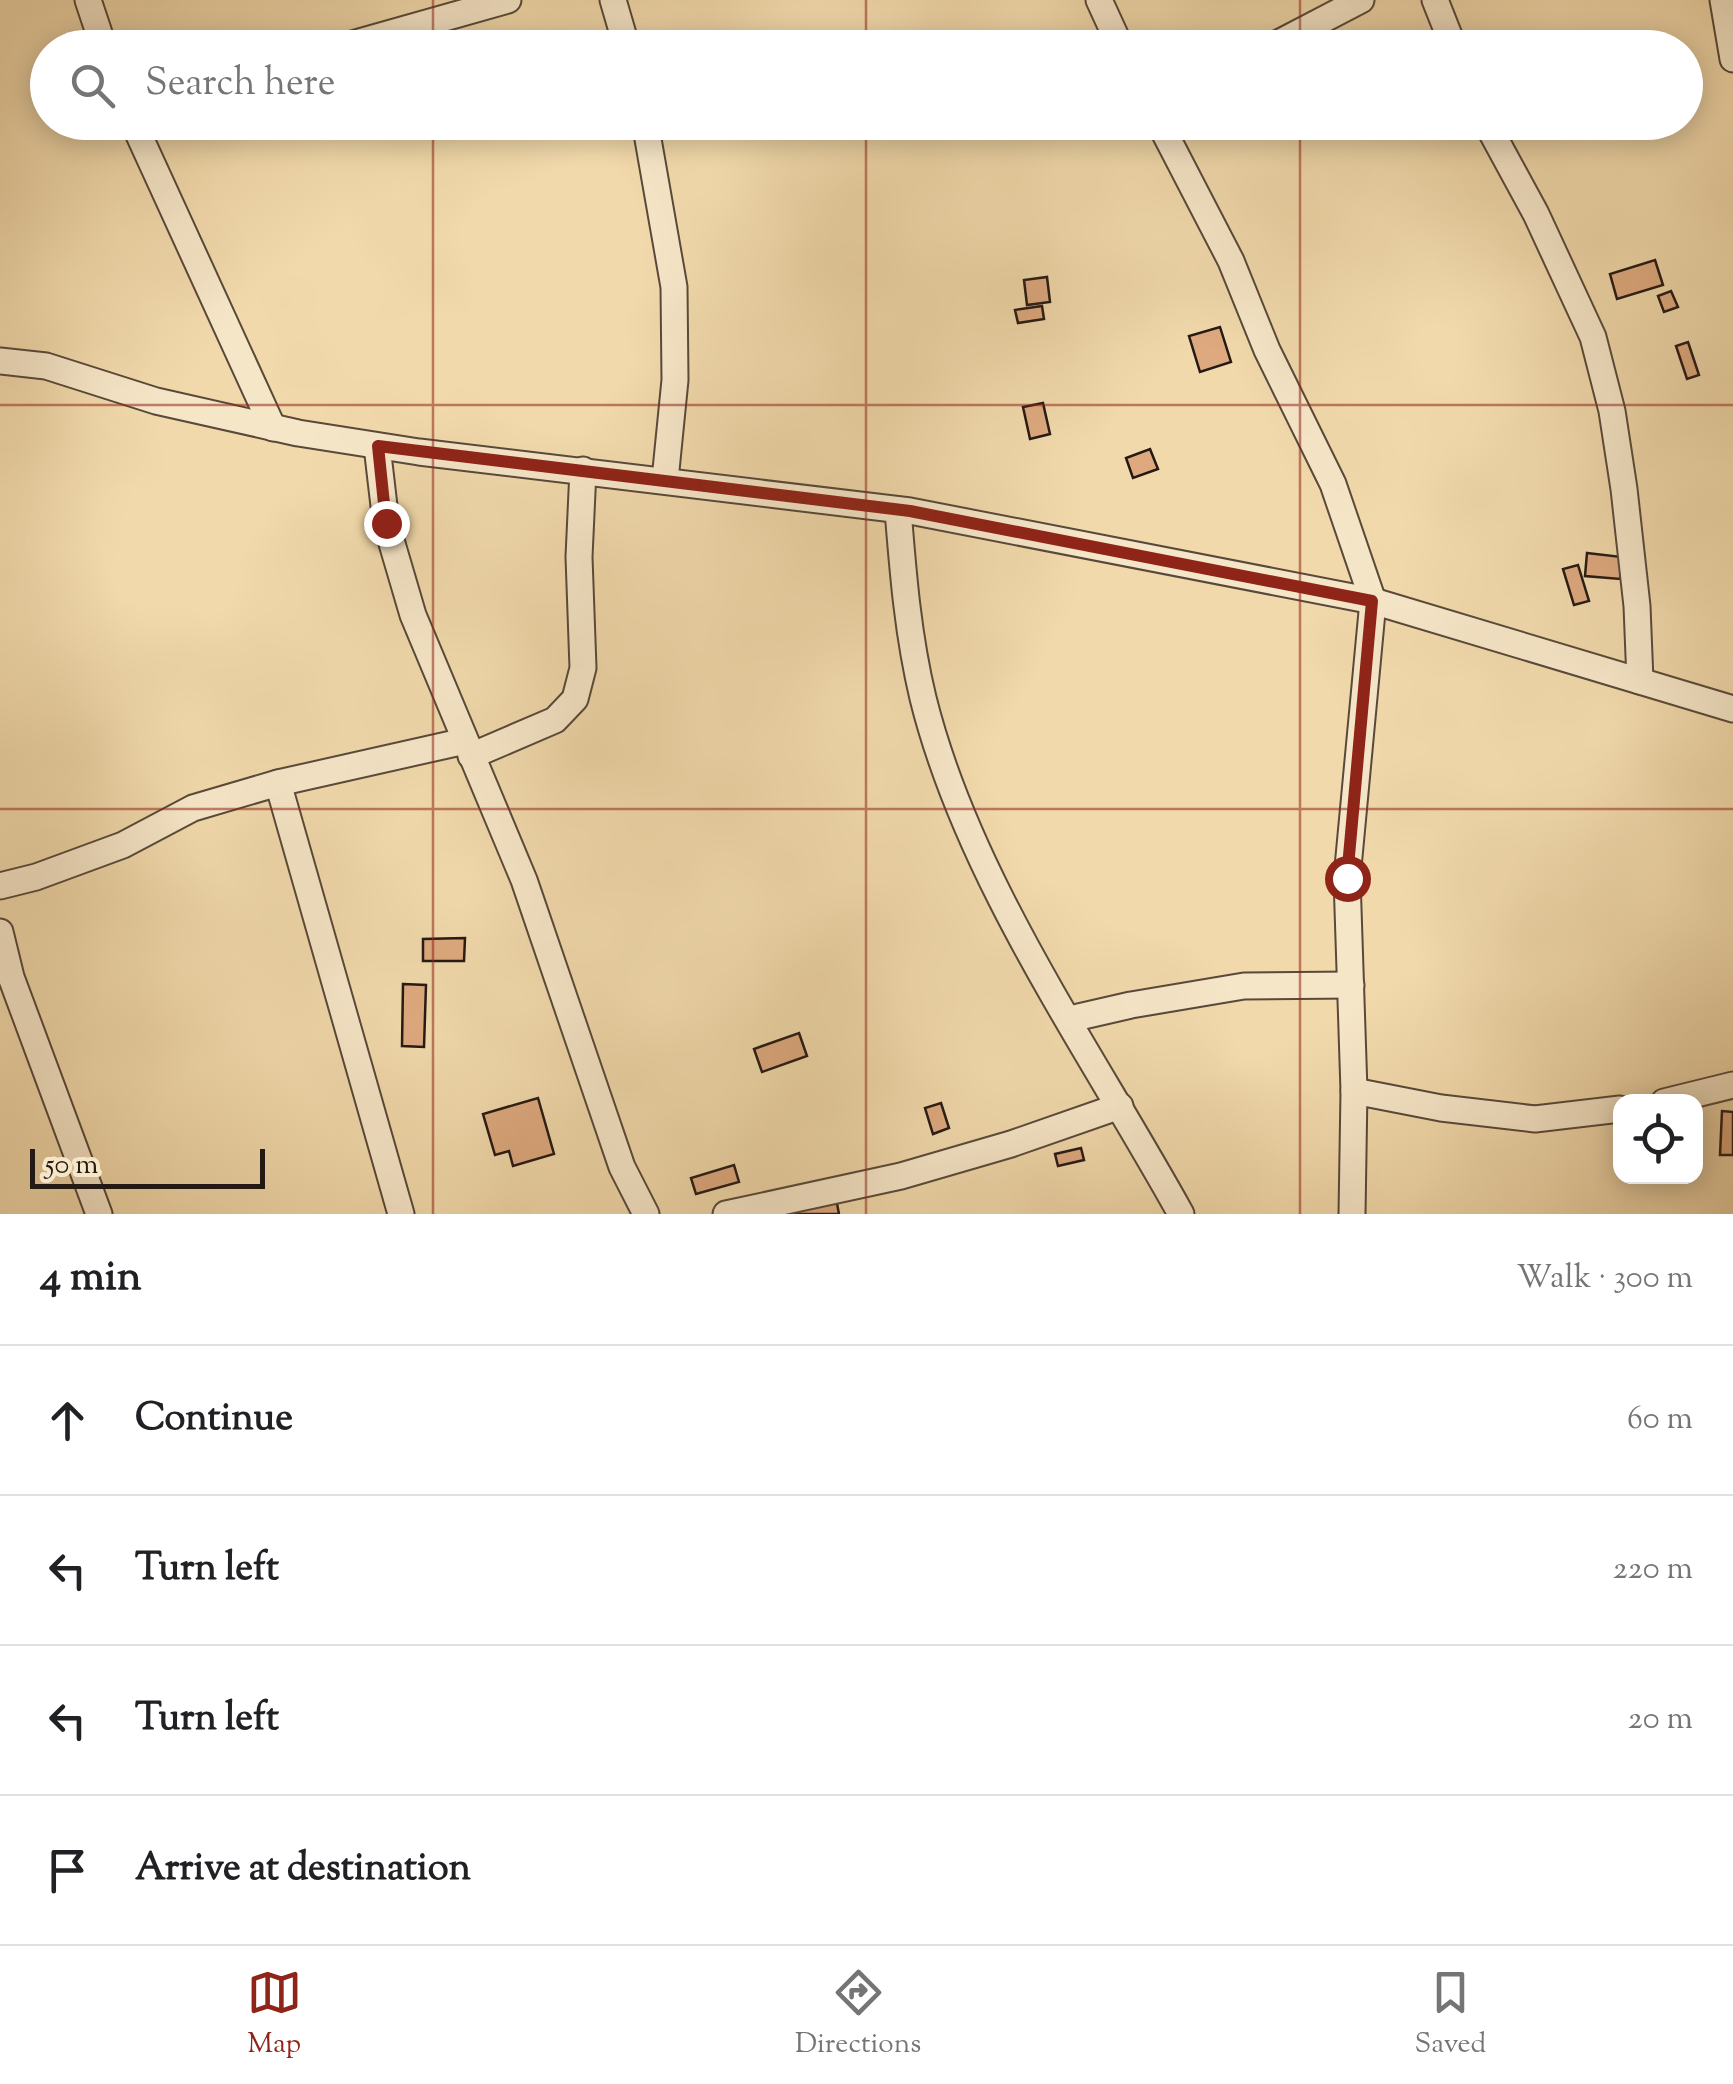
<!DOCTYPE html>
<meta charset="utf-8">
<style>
:root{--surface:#fff;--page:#f6f6f6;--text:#202124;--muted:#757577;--line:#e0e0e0;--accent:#8f2418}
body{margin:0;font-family:"Sorts Mill Goudy",serif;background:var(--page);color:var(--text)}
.controls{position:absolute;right:30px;bottom:30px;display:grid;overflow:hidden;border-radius:20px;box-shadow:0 5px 25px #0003}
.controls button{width:90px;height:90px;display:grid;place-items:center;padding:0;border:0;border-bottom:2px solid var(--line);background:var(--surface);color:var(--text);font:50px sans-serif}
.scale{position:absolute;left:30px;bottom:25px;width:235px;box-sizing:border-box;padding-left:10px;border:5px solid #251914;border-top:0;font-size:28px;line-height:35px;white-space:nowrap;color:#251914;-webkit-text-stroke:8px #f6e6c8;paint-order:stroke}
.stop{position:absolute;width:30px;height:30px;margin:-22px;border:8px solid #8f2418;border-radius:50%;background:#fff}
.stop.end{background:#8f2418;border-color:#fff;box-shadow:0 2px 10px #0008}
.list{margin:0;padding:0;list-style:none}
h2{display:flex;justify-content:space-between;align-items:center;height:130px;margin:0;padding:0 40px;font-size:42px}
h2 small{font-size:32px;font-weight:400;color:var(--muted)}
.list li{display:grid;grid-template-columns:65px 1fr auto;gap:30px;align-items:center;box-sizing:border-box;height:150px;padding:0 40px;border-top:2px solid var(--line)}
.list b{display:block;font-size:38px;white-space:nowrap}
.list em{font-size:32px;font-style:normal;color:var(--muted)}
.icon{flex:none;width:55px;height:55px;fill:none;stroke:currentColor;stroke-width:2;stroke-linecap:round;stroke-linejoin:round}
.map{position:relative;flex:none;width:1733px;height:1214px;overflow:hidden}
.search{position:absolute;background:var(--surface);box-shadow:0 5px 25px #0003;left:30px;right:30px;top:30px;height:110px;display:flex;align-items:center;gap:25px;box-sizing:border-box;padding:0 35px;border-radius:55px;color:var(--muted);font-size:38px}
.sheet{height:730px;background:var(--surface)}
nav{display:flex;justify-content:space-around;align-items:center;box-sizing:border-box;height:140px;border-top:2px solid var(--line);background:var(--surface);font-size:28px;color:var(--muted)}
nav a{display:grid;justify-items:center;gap:5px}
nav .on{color:var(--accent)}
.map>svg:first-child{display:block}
.building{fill:#dea97f;stroke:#251914;stroke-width:2.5}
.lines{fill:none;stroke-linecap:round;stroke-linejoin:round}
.minor-casing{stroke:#58493a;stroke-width:29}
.minor{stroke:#f6e6c8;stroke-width:25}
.route{stroke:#8f2418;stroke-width:12}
.grid{fill:none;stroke:#8f2418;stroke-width:2.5;stroke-opacity:0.55}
</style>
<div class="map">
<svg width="1733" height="1214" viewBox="0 0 1733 1214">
<rect width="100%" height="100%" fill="#f1d9ab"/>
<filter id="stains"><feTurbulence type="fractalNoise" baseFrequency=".002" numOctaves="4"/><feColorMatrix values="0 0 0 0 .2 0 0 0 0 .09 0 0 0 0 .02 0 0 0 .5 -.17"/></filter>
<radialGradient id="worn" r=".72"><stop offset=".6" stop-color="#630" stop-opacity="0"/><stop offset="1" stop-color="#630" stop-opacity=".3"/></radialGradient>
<!-- building -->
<g class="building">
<polygon points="1655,260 1663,285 1617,299 1610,274"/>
<polygon points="1047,277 1050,302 1027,305 1024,280"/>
<polygon points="1671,291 1678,307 1664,312 1658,296"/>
<polygon points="1042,306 1044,319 1018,323 1015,310"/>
<polygon points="1220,327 1231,362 1200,372 1189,336"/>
<polygon points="1688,342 1699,375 1687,379 1676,346"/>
<polygon points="1043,403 1050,434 1030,439 1023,407"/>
<polygon points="1150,449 1158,469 1133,478 1126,458"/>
<polygon points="1587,553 1622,557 1620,579 1585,576"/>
<polygon points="1578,565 1589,601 1574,605 1563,569"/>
<polygon points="465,938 464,961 423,961 423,939"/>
<polygon points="403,984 426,985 424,1047 402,1046"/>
<polygon points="799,1033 807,1056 762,1072 754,1049"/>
<polygon points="538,1098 554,1154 513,1166 509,1151 495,1155 483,1114"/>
<polygon points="941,1103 949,1128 933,1134 925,1108"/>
<polygon points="1722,1111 1733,1112 1733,1155 1720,1155"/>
<polygon points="1081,1148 1084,1160 1058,1166 1055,1154"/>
<polygon points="734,1165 739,1182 696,1194 691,1178"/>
<polygon points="835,1193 839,1214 788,1214 785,1203"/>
</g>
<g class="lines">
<defs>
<g id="minor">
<polyline points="88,0 104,48"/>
<polyline points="613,0 627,48"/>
<polyline points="1099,0 1121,48"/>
<polyline points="1435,0 1454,48"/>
<polyline points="1723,0 1733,59"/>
<polyline points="338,48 508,0"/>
<polyline points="1269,48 1361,0"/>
<polyline points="133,122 273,428"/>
<polyline points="645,122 674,287 675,380 665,480"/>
<polyline points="1159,122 1231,261 1267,350 1333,484 1373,601 1347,878 1354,1091 1352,1214"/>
<polyline points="1486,122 1536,214 1593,337 1612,411 1624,489 1637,606 1640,681"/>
<polyline points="0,361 46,366 156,401 298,433 419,452 910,511 1373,601 1733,709"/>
<polyline points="377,446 386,523 413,615 524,880 622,1167 646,1214"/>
<path d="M898 510C903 573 908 636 923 698 968 880 1091 1051 1181 1214"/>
<polyline points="471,756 555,720 575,699 583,668 579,557 583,470"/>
<polyline points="278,783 401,1214"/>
<polyline points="0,886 36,877 123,845 193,808 278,783 465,741"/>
<polyline points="0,932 11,977 99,1214"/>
<polyline points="1070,1019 1131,1005 1244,986 1351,985"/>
<polyline points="1354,1091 1441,1108 1535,1119 1620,1109"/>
<polyline points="1664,1102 1733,1085"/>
<polyline points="726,1214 901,1176 1011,1144 1120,1106"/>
</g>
</defs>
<!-- minor casing -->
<use href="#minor" class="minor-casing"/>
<!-- minor -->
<use href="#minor" class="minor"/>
</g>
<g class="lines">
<!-- route -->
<polyline class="route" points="386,523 378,446 910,511 1372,601 1347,878"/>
</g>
<!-- grid -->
<path class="grid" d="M433 0V48M866 0V48M1300 0V48M433 122V1214M866 122V1214M1300 122V1214M0 405H1733M0 809H1733"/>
<rect width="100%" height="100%" filter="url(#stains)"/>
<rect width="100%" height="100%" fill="url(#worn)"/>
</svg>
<div class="controls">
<button><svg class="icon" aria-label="locate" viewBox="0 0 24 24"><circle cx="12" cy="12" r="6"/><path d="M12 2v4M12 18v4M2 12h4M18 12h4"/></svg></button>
</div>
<div class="scale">50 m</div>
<div class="stop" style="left:1347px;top:878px"></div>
<div class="stop end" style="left:386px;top:523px"></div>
<div class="search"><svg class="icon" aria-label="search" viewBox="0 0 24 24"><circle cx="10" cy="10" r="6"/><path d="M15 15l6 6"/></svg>Search here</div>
</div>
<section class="sheet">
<h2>4 min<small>Walk · 300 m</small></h2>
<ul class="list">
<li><svg class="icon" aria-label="ahead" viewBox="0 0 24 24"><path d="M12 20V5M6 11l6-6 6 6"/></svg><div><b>Continue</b></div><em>60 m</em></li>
<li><svg class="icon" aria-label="left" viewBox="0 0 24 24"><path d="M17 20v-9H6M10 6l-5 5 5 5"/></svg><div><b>Turn left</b></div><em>220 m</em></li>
<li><svg class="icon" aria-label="left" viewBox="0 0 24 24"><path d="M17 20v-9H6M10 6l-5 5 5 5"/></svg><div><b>Turn left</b></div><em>20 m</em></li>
<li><svg class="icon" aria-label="arrive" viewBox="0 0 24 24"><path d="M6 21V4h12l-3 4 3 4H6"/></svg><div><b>Arrive at destination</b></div></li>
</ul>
</section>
<nav>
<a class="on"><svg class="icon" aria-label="map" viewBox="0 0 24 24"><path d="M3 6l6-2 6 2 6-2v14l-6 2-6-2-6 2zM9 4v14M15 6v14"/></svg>Map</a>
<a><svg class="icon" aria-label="directions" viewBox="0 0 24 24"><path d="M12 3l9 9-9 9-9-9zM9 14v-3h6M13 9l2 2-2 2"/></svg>Directions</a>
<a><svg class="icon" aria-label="saved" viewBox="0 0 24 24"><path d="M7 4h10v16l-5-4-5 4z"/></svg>Saved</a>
</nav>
